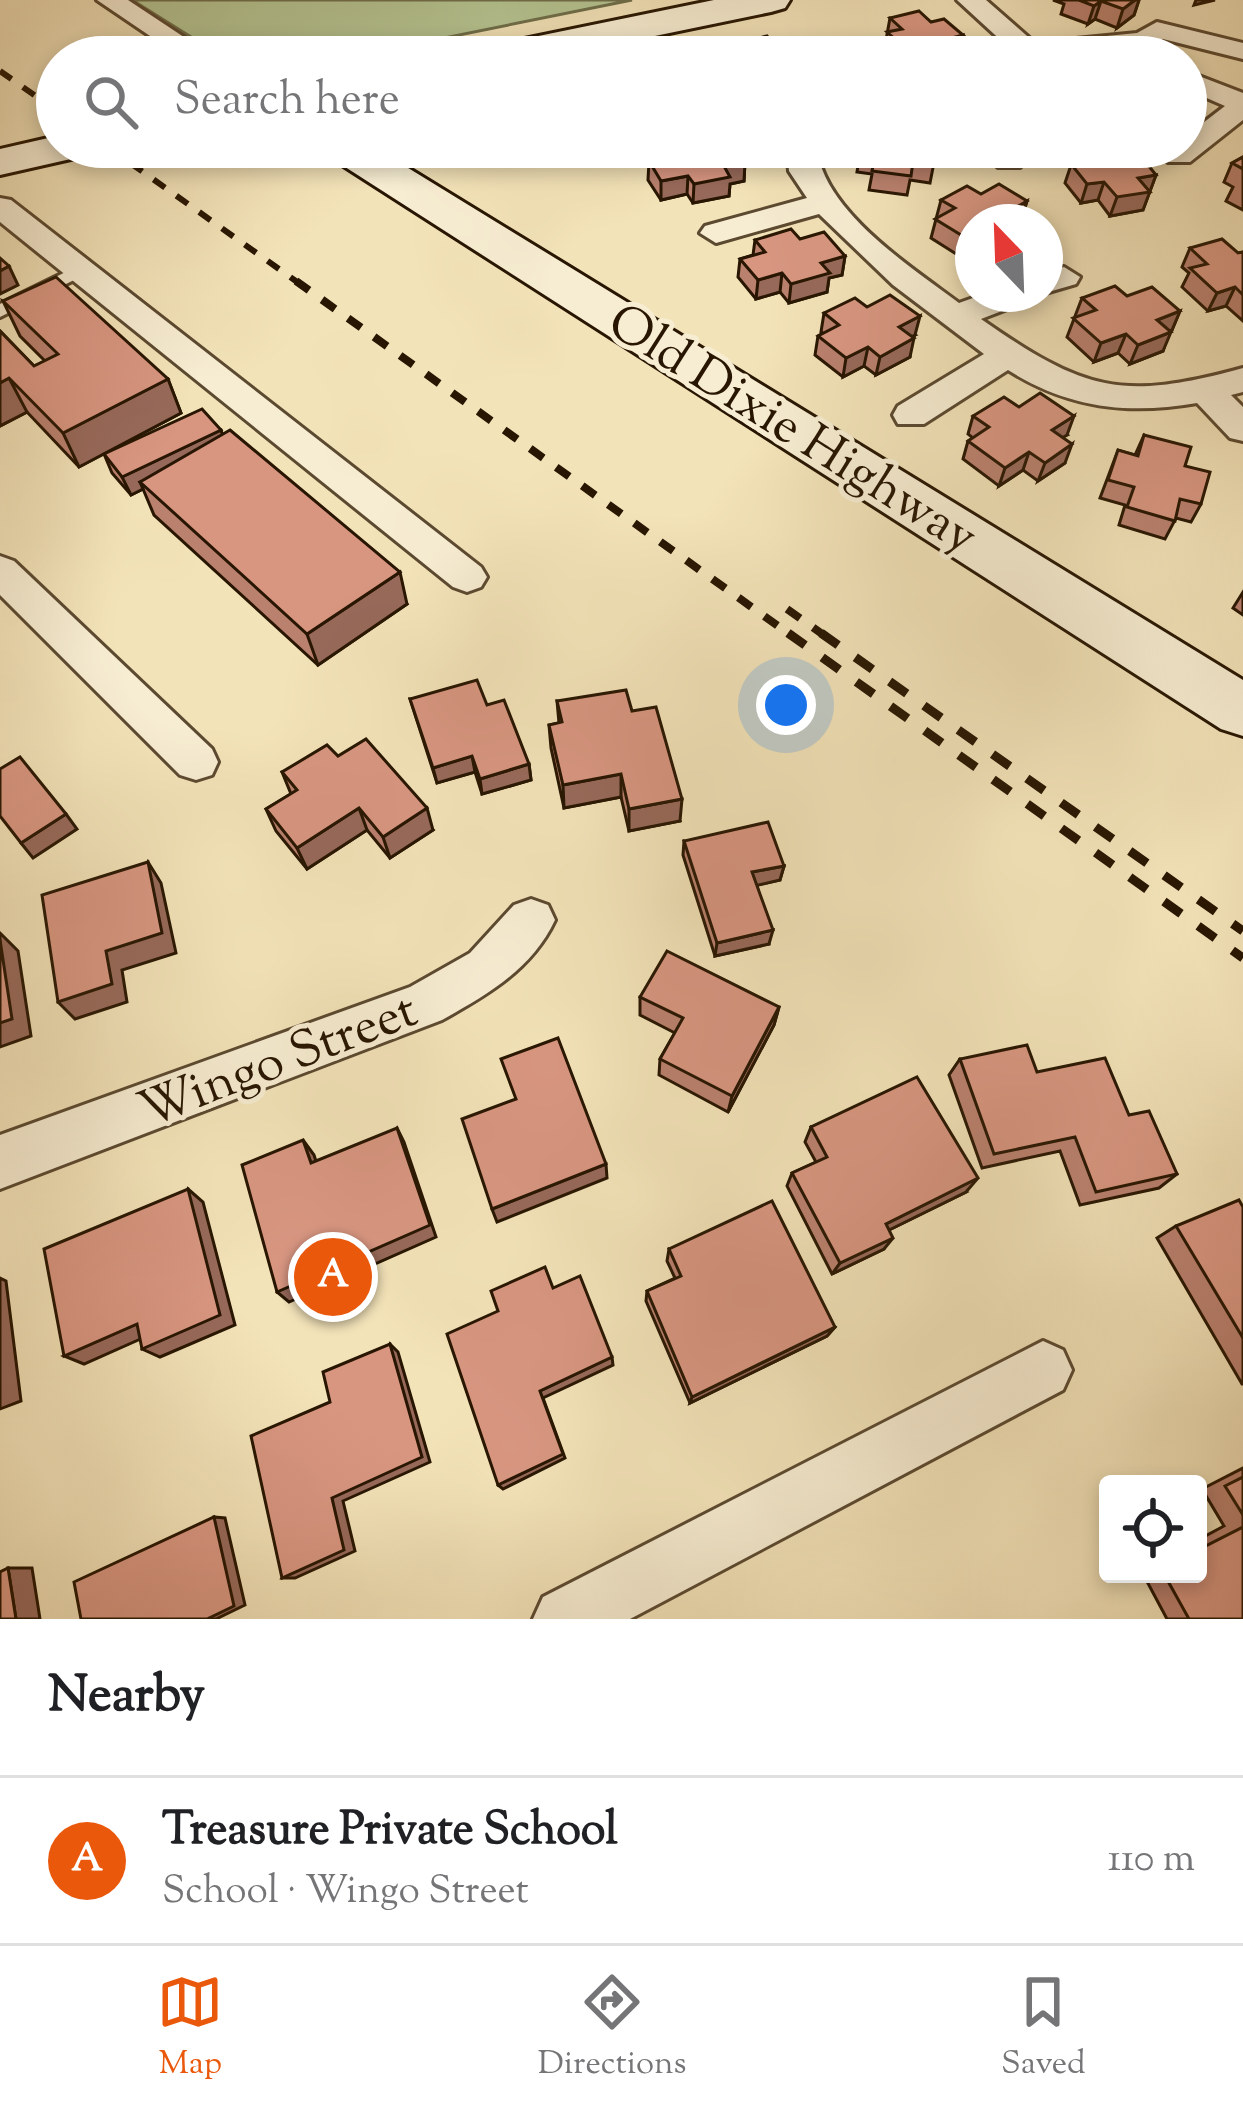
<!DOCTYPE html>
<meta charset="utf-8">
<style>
:root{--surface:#fff;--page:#f6f6f6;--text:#202124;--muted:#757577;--line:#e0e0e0;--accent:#ea580c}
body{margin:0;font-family:"Sorts Mill Goudy",serif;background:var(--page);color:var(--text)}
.controls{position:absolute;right:36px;bottom:36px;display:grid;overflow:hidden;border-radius:12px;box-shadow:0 6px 18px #0003}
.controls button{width:108px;height:108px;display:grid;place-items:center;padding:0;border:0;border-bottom:3px solid var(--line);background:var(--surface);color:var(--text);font:60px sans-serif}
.compass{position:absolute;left:955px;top:204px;width:108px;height:108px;border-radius:50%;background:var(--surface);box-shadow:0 6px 18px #0003;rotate:337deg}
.you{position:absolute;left:786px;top:705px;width:42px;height:42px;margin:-30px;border:9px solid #fff;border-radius:50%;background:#1a73e8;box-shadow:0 0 0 18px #1a73e833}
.badge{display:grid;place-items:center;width:78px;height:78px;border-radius:50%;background:var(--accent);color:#fff;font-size:39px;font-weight:700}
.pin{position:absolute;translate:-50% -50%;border:6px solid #fff;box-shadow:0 3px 12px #0006}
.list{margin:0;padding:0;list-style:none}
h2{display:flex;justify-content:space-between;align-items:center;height:156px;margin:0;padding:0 48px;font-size:51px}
h2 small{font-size:39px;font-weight:400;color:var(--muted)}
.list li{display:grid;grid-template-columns:78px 1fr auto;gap:36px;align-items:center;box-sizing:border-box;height:168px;padding:0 48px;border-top:3px solid var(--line)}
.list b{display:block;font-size:45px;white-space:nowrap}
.list p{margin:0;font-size:39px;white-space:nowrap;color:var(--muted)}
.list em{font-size:39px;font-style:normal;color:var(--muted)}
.icon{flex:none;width:66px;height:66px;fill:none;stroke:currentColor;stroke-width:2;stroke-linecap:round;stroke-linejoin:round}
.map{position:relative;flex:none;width:1243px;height:1619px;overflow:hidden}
.search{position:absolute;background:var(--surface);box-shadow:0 6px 18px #0003;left:36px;right:36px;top:36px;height:132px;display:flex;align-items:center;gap:30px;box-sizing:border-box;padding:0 42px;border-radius:66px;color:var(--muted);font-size:45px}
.sheet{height:324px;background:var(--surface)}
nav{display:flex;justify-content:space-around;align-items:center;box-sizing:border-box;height:168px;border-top:3px solid var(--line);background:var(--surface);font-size:33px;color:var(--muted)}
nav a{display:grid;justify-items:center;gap:6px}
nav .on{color:var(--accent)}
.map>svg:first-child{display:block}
.green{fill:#b5c593;stroke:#6e6e4a;stroke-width:3}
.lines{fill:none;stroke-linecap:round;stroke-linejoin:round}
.lane-casing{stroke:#5b4930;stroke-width:6}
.street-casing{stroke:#5b4930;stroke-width:6}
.secondary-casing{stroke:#281602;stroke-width:6}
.lane{fill:#f7edd2;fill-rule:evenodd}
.street{fill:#f7edd2;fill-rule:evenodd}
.secondary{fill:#f7edd2;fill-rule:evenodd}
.rail-far2{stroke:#281602;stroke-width:6;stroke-dasharray:14 14;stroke-linecap:butt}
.rail-far1{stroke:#281602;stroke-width:8;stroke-dasharray:16 16;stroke-linecap:butt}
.rail{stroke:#281602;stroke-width:9;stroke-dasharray:21 21;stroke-linecap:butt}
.wall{fill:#ba816f;stroke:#281602;stroke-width:3}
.shaded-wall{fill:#97695a;stroke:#281602;stroke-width:3}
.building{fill:#d89681;stroke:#281602;stroke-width:3}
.labels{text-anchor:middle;stroke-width:10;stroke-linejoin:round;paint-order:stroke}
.street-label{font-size:51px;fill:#281602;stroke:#f7edd2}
</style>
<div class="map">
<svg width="1243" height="1619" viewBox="0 0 1243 1619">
<rect width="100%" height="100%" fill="#f3e3b9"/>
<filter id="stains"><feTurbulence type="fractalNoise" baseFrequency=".00167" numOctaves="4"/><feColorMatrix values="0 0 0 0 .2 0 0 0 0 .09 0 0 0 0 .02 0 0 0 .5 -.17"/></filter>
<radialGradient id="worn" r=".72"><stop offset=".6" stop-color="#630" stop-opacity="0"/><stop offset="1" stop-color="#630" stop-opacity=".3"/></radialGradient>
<!-- green -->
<polygon class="green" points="132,0 632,0 350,57 223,57"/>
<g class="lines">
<defs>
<polygon id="lane" points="80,265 86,266 86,274 0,317 0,304"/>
<g id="street">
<polygon points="97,0 128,0 214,57 181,57"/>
<polygon points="957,0 986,0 1035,43 1137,33 1157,22 1243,43 1243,59 1163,39 1145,49 1019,57"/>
<polygon points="1186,71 1243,93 1243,120 1190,162 1168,162 1164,156 1168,150 1186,147 1186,136 1225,106 1186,89"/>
<path d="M787 147H817C822 210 911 267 959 303L984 294H1033L1028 301 981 319C1083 390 1120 402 1243 368V392L1231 395 1243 407V441L1230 438 1197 403C1128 415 1068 408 1008 370L924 424H898L893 415 898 406 984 354 893 285 819 214 716 243 700 233 705 226 807 198 789 171Z"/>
<polygon points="981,147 1012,147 1024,161 1020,167 998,167"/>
<polygon points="0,198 11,200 481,567 487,577 481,587 467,592 453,587 0,222"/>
<polygon points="1064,267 1080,277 1076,284 1045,293 1045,272"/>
<polygon points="0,556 14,561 212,749 218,762 212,775 196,780 180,775 0,595"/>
<path d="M531 899 548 905 555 920C532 969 487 995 442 1020L0 1189V1135L410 987 470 953 514 905Z"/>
<polygon points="1043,1341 1063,1350 1072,1370 1063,1390 630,1619 533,1619 543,1597"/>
</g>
<g id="secondary">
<polygon points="714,0 790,0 785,8 771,12 553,57 475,57 481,48 495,45"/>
<polygon points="57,136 57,147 91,147 84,156 0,175 0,149"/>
<polygon points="321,147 374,147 1243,680 1243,736 1221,729 328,156"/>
</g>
</defs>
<!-- lane casing -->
<use href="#lane" class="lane-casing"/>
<!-- street casing -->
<use href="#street" class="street-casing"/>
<!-- secondary casing -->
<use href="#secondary" class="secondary-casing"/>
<!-- lane -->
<use href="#lane" class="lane"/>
<!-- street -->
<use href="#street" class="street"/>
<!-- secondary -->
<use href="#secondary" class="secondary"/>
<!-- rail-far2 -->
<g class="rail-far2">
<polyline points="0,71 57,111"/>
<polyline points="108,147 300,284"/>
</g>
<!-- rail-far1 -->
<g class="rail-far1">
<polyline points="296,281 792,636"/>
<polyline points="787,609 825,636"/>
</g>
<!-- rail -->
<g class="rail">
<polyline points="788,633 1243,958"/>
<polyline points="821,633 1243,931"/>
</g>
</g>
<!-- wall -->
<g class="wall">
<polygon points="1053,0 1139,0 1134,15 1117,28 1095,19 1088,24 1061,14 1064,4"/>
<polygon points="890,18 931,22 963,35 959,57 891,57 884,51"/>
<polygon points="736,43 777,48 735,57"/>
<polygon points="664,147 734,147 745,162 744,181 730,184 729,196 693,203 687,194 661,200 648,180 649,161 664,158"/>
<polygon points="861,147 937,147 930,183 910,180 907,195 869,190 872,174 857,172"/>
<polygon points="1077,147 1124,157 1156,175 1143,210 1110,216 1098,200 1081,203 1065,183"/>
<polygon points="1243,157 1243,210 1226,201 1233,187 1224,182 1232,163"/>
<polygon points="941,200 1027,201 1022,218 973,222 961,257 931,238"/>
<polygon points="800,239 845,256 842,275 829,278 827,292 789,303 780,292 756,299 738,277 740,259 753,255 755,240"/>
<polygon points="1190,248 1238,253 1243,252 1243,321 1226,306 1208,311 1182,287 1189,273 1182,267"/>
<polygon points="1127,296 1180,311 1172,330 1169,331 1163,351 1130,364 1118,353 1094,362 1067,337 1082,298"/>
<polygon points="3,301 168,379 181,413 79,467 27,412 0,426 0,331 34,366 45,361 20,336"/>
<polygon points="867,307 915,335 912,336 910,357 876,375 864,366 843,377 815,355 818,336 823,333 821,332 824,313"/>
<polygon points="1019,407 1067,435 1062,437 1065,463 1038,481 1023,470 999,486 963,459 968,441 973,438 968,434 973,416"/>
<polygon points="222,435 407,604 318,665 154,515 143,489 131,495 112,473 104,454"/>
<polygon points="1144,435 1185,466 1201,504 1191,522 1176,518 1165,539 1119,525 1125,505 1100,498 1118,450 1135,455"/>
<polygon points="1243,592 1243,615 1233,608"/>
<polygon points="410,699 487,705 529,764 531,780 482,794 475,772 437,783"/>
<polygon points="557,701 632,711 680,821 629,831 621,797 564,808 551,748 549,725 559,723"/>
<polygon points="338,756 433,830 390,858 367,830 307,869 276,831 266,809 291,794 282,772"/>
<polygon points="684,841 784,866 780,880 757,885 769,944 715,956 683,855"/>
<polygon points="640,997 779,1007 774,1025 728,1112 659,1075 660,1059 675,1033 640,1015"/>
<polygon points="960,1059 1037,1072 1129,1115 1177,1174 1159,1188 1080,1205 1060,1151 982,1168 949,1075"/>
<polygon points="811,1127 966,1192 889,1230 884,1249 832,1274 787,1186 792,1173 816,1162 805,1142"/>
<polygon points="1243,1207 1243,1384 1242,1384 1157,1238 1176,1226"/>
<polygon points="669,1249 835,1327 827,1336 690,1403 646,1301 647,1291 675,1278 667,1261"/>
<polygon points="1243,1468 1243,1619 1167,1619 1143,1574 1198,1574 1198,1540 1224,1526 1202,1489"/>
</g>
<!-- shaded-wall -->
<g class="shaded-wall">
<polygon points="1135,0 1139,0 1134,15 1117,28 1123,9"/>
<polygon points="1196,0 1215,0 1194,5"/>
<polygon points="1101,1 1095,19 1088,24 1094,6"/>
<polygon points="963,35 959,57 931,57 948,39"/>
<polygon points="918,45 916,57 903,57 905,48"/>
<polygon points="745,162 744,181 730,184 729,196 693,203 694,184 724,166"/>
<polygon points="1156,175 1143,210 1110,216 1117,197 1138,178"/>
<polygon points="688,176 687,194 661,200 661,181"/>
<polygon points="1104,182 1098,200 1081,203 1087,184"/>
<polygon points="1027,201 1021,220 1010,211"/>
<polygon points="973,234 973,250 961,257 966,238"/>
<polygon points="845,256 842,275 829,278 827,292 789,303 791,284 821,263"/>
<polygon points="9,266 18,285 0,294 0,271"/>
<polygon points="782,273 780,292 756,299 758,280"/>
<polygon points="1235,287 1226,306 1208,311 1217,293"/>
<polygon points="1180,311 1172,330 1149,339 1157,320"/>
<polygon points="920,316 915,335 895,345 899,327"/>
<polygon points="1171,332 1163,351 1130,364 1138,345"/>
<polygon points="1126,334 1118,353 1094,362 1101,343"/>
<polygon points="914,338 910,357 876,375 880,357"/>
<polygon points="868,347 864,366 843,377 846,358"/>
<polygon points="9,378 27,412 0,426 0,383"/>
<polygon points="168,379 181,413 79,467 63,433"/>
<polygon points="1074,416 1067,435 1045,448 1052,430"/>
<polygon points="221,430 227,449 140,482 143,489 131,495 122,477"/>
<polygon points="1072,444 1065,463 1038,481 1045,463"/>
<polygon points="1029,452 1023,470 999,486 1005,468"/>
<polygon points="400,572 407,604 318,665 307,634"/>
<polygon points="472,756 475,772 437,783 433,768"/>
<polygon points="529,764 531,780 482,794 480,779"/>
<polygon points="621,774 621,797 564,808 563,785"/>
<polygon points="682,799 680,821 629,831 629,809"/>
<polygon points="359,808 367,830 307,869 297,848"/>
<polygon points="427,808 433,830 390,858 383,837"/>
<polygon points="66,814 77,829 33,858 21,843"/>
<polygon points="148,862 161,883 176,953 122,970 127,1002 75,1019 58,1002 106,951"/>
<polygon points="784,866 780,880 750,887 752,872"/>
<polygon points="773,930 769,944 715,956 717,943"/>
<polygon points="0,933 18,951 31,1036 0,1047"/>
<polygon points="779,1007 774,1025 728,1112 732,1096"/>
<polygon points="397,1128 404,1142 436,1237 289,1302 277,1292"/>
<polygon points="303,1140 314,1155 321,1177 311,1163"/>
<polygon points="606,1164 607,1178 497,1222 492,1209"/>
<polygon points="978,1178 966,1192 877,1236 886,1224"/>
<polygon points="188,1189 203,1202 235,1325 160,1357 142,1349"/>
<polygon points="893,1238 884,1249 832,1274 840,1263"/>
<polygon points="0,1278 6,1281 21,1401 0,1409"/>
<polygon points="137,1324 154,1333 84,1364 64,1356"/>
<polygon points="835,1327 827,1336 690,1403 692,1397"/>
<polygon points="390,1344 398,1352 430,1462 343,1501 355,1551 295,1578 282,1578 332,1498"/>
<polygon points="612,1357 613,1365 543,1398 565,1458 503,1489 498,1485 540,1391"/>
<polygon points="214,1517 225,1518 245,1605 216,1619 207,1619"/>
<polygon points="8,1568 32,1568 40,1619 16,1619"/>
</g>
<!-- building -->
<g class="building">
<polygon points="1079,0 1135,0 1123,9 1101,1 1094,6"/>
<polygon points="919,11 931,22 944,19 963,35 948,39 960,49 931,57 918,45 905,48 887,32 902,29 890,18"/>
<polygon points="767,36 777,48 792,45 803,57 737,57 746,55 736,43"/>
<polygon points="665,147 734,147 745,162 724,166 730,177 694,184 688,176 661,181 649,161 672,157"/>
<polygon points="861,147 937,147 934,164 913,162 911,176 872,171 875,155 860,153"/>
<polygon points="1077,147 1115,147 1124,157 1139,154 1156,175 1138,178 1150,192 1117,197 1104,182 1087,184 1071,164 1088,161"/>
<polygon points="1243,157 1243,169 1232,163"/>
<polygon points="999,184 1027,201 1010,211 1026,221 973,222 973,234 966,238 935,219 955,208 941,200 967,186 981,194"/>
<polygon points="791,229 800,239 824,232 845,256 821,263 830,273 791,284 782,273 758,280 740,259 765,252 755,240"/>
<polygon points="1222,239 1238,253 1243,252 1243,295 1235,287 1217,293 1190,268 1207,264 1190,248"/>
<polygon points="0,258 9,266 0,271"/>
<polygon points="56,277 168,379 63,433 9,378 0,383 0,331 34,366 58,354 3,301"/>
<polygon points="1115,286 1127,296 1152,287 1180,311 1157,320 1171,332 1138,345 1126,334 1101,343 1073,318 1096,310 1082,298"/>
<polygon points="890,295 920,316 899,327 914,338 880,357 868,347 846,358 818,336 839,325 824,313 855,298 867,307"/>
<polygon points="1040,393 1074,416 1052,430 1072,444 1045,463 1029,452 1005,468 968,441 989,427 973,416 1004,397 1019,407"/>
<polygon points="202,409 221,430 122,477 104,454"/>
<polygon points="230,430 400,572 307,634 140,482"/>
<polygon points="1144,435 1191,447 1185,466 1210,472 1201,504 1180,499 1175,521 1127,507 1134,487 1108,480 1118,450 1138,456"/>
<polygon points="477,680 487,705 504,700 529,764 480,779 472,756 433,768 410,699"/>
<polygon points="626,690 632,711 656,707 682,799 629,809 621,774 563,785 549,725 562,722 557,701"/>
<polygon points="366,739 427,808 383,837 359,808 297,848 266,809 297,790 282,772 327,745 338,756"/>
<polygon points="20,757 66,814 21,843 0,816 0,769"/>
<polygon points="768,822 784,866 752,872 773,930 717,943 684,841"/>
<polygon points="148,862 162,933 106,951 112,984 58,1002 42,895"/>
<polygon points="0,940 12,1019 0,1023"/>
<polygon points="667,951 779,1007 732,1096 660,1059 683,1018 640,997"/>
<polygon points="558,1038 606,1164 492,1209 462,1119 516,1099 501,1059"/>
<polygon points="1027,1045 1037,1072 1105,1058 1129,1115 1149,1111 1177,1174 1096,1192 1075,1137 994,1154 960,1059"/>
<polygon points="917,1077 978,1178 886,1224 893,1238 840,1263 792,1173 827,1157 811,1127"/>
<polygon points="397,1128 430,1225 277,1292 242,1165 303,1140 311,1163"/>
<polygon points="188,1189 220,1315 142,1349 137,1324 64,1356 44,1249"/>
<polygon points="1239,1200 1243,1207 1243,1338 1176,1226"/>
<polygon points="772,1201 835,1327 692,1397 647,1291 681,1276 669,1249"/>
<polygon points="545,1267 553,1288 580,1276 612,1357 540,1391 563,1454 498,1485 447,1334 498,1311 491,1291"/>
<polygon points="390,1344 422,1457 332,1498 344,1550 282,1578 251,1436 330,1402 323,1372"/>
<polygon points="1243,1477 1243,1515 1225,1486"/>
<polygon points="214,1517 234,1606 207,1619 81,1619 74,1582"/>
<polygon points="1243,1527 1243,1619 1189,1619 1164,1574 1198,1574 1198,1550"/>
<polygon points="8,1568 16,1619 0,1619 0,1572"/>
</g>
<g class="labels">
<!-- street labels -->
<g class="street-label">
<text transform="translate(794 427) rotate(32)" y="18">Old Dixie Highway</text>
<text transform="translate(277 1058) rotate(-21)" y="18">Wingo Street</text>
</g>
</g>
<rect width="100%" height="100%" filter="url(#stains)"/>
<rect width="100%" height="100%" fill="url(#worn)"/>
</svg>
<div class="controls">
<button><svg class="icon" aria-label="locate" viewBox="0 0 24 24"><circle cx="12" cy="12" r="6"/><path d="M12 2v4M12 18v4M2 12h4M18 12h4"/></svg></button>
</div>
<svg class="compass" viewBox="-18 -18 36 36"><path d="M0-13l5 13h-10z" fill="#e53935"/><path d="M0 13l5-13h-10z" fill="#757577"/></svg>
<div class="you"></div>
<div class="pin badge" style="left:333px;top:1277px">A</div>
<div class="search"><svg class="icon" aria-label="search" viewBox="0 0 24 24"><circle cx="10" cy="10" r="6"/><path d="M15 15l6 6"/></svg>Search here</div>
</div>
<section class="sheet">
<h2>Nearby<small></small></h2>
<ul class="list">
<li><span class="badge">A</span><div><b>Treasure Private School</b><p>School · Wingo Street</p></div><em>110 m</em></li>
</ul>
</section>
<nav>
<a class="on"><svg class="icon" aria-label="map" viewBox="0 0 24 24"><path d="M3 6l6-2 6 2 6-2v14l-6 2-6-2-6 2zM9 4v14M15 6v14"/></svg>Map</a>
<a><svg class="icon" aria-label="directions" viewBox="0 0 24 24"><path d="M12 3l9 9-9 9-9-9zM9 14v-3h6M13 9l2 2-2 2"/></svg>Directions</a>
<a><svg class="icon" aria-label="saved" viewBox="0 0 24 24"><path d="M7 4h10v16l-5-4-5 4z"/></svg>Saved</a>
</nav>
